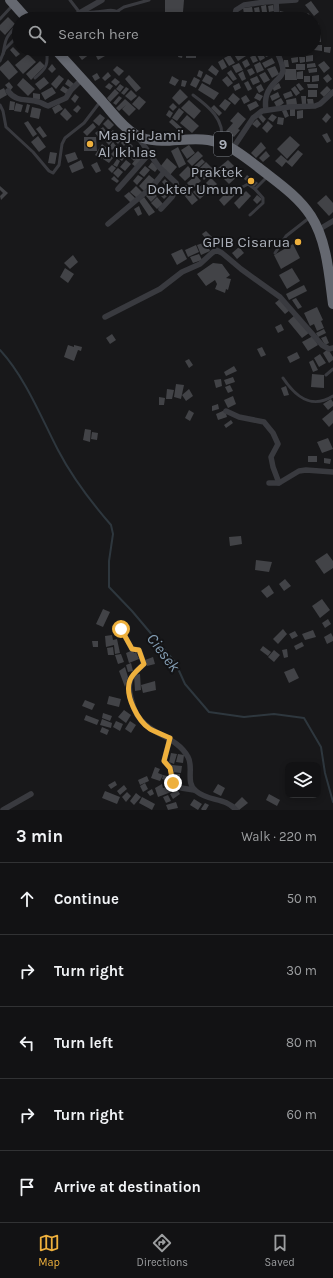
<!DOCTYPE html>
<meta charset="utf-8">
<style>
:root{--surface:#121214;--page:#1b1b1d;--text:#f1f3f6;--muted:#9c9ea0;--line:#313234;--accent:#eeb03d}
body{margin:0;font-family:Karla,sans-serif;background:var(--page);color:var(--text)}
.controls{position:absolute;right:12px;bottom:12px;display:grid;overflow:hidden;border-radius:8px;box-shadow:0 2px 6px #0003}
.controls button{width:36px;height:36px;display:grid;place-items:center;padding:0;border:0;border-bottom:1px solid var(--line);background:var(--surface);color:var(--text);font:20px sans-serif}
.stop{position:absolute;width:12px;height:12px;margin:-9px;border:3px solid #eeb03d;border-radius:50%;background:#fff}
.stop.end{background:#eeb03d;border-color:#fff;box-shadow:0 1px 4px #0008}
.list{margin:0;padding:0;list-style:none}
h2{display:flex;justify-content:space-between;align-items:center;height:52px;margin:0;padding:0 16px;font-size:17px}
h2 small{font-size:13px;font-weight:400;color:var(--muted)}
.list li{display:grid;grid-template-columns:26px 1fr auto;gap:12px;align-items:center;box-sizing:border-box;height:72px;padding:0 16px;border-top:1px solid var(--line)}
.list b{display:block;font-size:15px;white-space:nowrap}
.list em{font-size:13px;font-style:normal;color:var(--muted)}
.icon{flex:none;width:22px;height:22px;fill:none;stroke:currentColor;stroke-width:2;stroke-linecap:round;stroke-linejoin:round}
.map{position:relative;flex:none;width:333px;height:810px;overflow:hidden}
.search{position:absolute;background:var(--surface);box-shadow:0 2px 6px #0003;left:12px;right:12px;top:12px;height:44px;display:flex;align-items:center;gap:10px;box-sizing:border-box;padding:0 14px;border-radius:22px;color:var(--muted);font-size:15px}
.sheet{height:412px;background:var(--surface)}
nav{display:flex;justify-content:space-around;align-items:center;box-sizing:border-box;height:56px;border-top:1px solid var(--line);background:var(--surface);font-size:11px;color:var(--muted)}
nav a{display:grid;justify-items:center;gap:2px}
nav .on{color:var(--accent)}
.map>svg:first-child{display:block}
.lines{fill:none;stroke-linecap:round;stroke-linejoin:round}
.stream{stroke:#2e373e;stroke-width:2}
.building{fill:#424347}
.lane{stroke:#393a3f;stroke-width:3}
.street{stroke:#393a3f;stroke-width:5.5}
.highway{stroke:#656870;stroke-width:10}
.route{stroke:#eeb03d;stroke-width:5}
.poi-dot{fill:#eeb03d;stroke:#131315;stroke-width:1.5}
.labels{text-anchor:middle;stroke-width:4;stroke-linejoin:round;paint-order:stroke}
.shield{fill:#131315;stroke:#7d8188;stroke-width:1}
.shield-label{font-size:14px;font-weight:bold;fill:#abb0ba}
.poi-label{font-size:15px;fill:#abb0ba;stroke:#131315;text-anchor:end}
.water-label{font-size:16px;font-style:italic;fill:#839db3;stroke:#131315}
</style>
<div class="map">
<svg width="333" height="810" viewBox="0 0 333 810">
<rect width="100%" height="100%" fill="#18181a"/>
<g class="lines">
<!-- stream -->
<path class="stream" d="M0 350C25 377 41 417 58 450 72 477 91 502 111 525L113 534 109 561V587L132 611 175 662 185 684 209 712 244 717 274 714 304 718 321 747 325 773 333 802"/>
</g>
<!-- building -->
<g class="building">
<polygon points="165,0 184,0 183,12 165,12"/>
<polygon points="311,1 319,12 314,16 305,5"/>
<polygon points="266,5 267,12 262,12 261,6"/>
<polygon points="273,5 274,11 269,12 268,6"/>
<polygon points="252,7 253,13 244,14 243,8"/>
<polygon points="259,7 260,13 255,14 254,8"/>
<polygon points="280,11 288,13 287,17 279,15"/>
<polygon points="135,13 138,19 129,19 128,16"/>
<polygon points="308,13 313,19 306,19 304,17"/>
<polygon points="8,17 15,24 5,35 0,30 0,25"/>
<polygon points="318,23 320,30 315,31 314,24"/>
<polygon points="315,34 321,34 321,42 314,42"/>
<polygon points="314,45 322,45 322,51 314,50"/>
<polygon points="13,47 20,54 16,57 10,50"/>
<polygon points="324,47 331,47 330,53 324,52"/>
<polygon points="73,49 93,49 95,50 82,60"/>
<polygon points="165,49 170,49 169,54 164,54"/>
<polygon points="204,49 210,49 211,52 203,56 200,51"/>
<polygon points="238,49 242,49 246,56 238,61 233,53"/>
<polygon points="244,49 252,49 253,51 247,54"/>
<polygon points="268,49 271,55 266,57 262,50"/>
<polygon points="283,49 288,49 289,54 283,55"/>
<polygon points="102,52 105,56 98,60 96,56"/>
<polygon points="179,52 183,52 182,58 178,57"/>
<rect x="186" y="52" width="10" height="6"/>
<polygon points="262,52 265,58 260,61 257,55"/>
<polygon points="28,54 36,62 23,74 15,65"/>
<polygon points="230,55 235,63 229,66 224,58"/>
<polygon points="255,55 258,61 253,63 250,57"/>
<polygon points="313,55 313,61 306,62 306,56"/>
<polygon points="298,57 298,62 292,63 291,58"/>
<polygon points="299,57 305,57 305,62 300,63"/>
<polygon points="272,58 275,63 265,68 262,63"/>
<polygon points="223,59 227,67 222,70 218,62"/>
<polygon points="247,59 250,65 245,68 242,62"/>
<polygon points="8,60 18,72 9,80 0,70 0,67"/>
<polygon points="284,60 288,60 289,67 284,67"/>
<polygon points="40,61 45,66 31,80 26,74"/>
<polygon points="324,61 330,68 324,73 318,65"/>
<polygon points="260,62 264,70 257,73 254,65"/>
<polygon points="239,63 243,70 236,73 232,66"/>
<polygon points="315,63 316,67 307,68 307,64"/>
<polygon points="52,64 56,69 52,73 48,69"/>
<rect x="296" y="64" width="9" height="6"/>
<polygon points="212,65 219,71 216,76 208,70"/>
<polygon points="117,66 124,71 119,76 113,70"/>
<polygon points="275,66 279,74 272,78 267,69"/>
<polygon points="252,68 255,73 250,76 247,70"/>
<polygon points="317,68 317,72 309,73 308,69"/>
<polygon points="285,69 296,69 297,80 285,80"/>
<polygon points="199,70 203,72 201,78 197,76"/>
<polygon points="231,70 237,79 233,81 227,73"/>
<polygon points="243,71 246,79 242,81 238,74"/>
<polygon points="303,71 303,79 297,79 297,72"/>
<polygon points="108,72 111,76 105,81 102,78"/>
<polygon points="265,72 270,80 264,83 259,75"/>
<polygon points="97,73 100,78 95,81 92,76"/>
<polygon points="206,74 213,78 210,85 202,81"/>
<polygon points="328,74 332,79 327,83 323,78"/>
<polygon points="59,75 64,79 56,89 51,84"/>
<polygon points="129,75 141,88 136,92 125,79"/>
<polygon points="319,75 319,81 312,82 312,76"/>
<polygon points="172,76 179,80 175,86 169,83"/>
<polygon points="227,76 233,83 228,87 222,80"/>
<polygon points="257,76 260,82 253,85 250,79"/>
<rect x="304" y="76" width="6" height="6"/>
<polygon points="44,77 49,83 40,90 35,84"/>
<polygon points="194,77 200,80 196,88 190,85"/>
<polygon points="23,78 35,89 28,96 17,85"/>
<polygon points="115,78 120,82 116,86 111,82"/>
<polygon points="68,79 74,84 71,88 65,84"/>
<polygon points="182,80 187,81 185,87 181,86"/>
<polygon points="248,81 252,89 248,91 244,83"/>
<polygon points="9,82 13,87 10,91 5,85"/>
<polygon points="109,83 113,86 110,90 105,87"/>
<polygon points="202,83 219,93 214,100 198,90"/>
<polygon points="239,83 241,88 235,91 233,86"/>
<polygon points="279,83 281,88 274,91 272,87"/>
<polygon points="299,83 304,89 300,91 296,85"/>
<polygon points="120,84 124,87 120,92 116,89"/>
<polygon points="261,84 264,90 259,93 256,87"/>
<polygon points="307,84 318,84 318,88 308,88"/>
<polygon points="63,86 69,90 66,94 60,90"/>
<polygon points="295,86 300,93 296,96 291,89"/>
<polygon points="327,86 331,90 324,97 320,93"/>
<polygon points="52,87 56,93 45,100 41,93"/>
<polygon points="126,87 129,89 124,95 121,93"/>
<polygon points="4,88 7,95 0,99 0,90"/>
<polygon points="115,89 119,93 110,102 107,98"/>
<polygon points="180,89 188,97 179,105 172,98"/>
<polygon points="131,90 137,96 131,101 125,96"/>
<rect x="308" y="90" width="9" height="7"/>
<polygon points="291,91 293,96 285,99 283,94"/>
<polygon points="278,92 280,97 272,101 270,96"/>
<polygon points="33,93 40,94 40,99 33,99"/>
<polygon points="233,93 240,99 235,105 228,99"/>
<polygon points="257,93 263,96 260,101 254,98"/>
<polygon points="75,94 79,97 75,103 71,99"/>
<polygon points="246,95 250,101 244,104 241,98"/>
<polygon points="119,96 122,98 116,105 113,103"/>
<polygon points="139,96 146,102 139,110 132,104"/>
<polygon points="301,96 306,96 306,104 302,104"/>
<polygon points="281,98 284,103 277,108 274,102"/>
<polygon points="296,98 297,104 287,107 286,100"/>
<polygon points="125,99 136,109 129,116 122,109 126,105 119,111 116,108"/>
<polygon points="225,99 231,103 225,111 219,106"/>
<polygon points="307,99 313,99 314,105 308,105"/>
<polygon points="189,100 201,111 194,119 181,108"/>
<polygon points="10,101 15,102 14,110 9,110"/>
<polygon points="256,101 259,106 250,111 247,105"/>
<polygon points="16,103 23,105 21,112 14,111"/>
<polygon points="173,103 177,107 173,111 169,107"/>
<polygon points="27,104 30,105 28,113 25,112"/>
<polygon points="59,104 63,109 55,114 52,108"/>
<polygon points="78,105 81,108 77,113 73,110"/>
<polygon points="214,105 222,113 219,116 211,108"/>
<polygon points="32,107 41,109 39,119 30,117"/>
<polygon points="65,108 72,116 67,121 60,114"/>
<polygon points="179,108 184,112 177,121 172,118"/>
<polygon points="286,109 289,116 285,118 282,111"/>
<rect x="290" y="109" width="5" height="7"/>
<polygon points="169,110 173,113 170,118 166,115"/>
<polygon points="303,110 303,118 297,119 297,111"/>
<polygon points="238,112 246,119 238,129 240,130 234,137 226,131 233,123 230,121"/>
<polygon points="327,113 331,117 326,123 322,119"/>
<polygon points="100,114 105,118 99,126 93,121"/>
<polygon points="261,114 266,119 263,123 258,117"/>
<polygon points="272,114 277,117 273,122 268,119"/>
<polygon points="187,115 199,126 192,133 180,123"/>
<polygon points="278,117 284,118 283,125 277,124"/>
<polygon points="108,119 114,125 109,130 103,124"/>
<polygon points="172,119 182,128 179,131 169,122"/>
<polygon points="257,119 261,124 257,128 252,124"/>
<polygon points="28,121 37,134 33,137 24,123"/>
<polygon points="268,121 273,126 267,133 262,128"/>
<polygon points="93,123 96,127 87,136 83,132"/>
<polygon points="40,126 47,136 43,138 36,129"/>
<polygon points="103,127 107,132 99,138 95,133"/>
<polygon points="113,130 115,133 105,141 103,138"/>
<polygon points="327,133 331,141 327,143 322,135"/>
<polygon points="114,135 116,137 109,145 106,142"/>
<polygon points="38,136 46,147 39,152 31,142"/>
<polygon points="121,136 123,138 118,144 115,141"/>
<polygon points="290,136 300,145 287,159 277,149"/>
<polygon points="84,137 96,137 97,151 84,151"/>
<polygon points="126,137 129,140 124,146 121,143"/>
<polygon points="113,142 116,146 112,150 109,147"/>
<polygon points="261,142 266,148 256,158 251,153"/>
<polygon points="130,143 133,146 127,153 124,150"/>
<polygon points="102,144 108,149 101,159 95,155"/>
<polygon points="189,145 195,153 187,159 181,150"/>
<polygon points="119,146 122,149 114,157 111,154"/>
<polygon points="178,147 186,164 179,168 171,151"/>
<polygon points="140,148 147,155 143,159 136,152"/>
<polygon points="133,150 138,156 134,161 128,155"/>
<polygon points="298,150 303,154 292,167 286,162 282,167 275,161 281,155 288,161"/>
<polygon points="198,151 203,156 192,166 187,161"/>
<polygon points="266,151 270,156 263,162 259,158"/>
<polygon points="50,152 57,153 55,164 48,163"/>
<polygon points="75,152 78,159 68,163 65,155"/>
<polygon points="107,153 113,158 109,163 103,159"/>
<polygon points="123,153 126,155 122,161 118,158"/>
<polygon points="137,157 142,160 137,168 132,164"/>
<polygon points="167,158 177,167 170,175 160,167"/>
<polygon points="117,159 120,161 117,167 113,165"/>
<polygon points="202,159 205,162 196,170 193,167"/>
<polygon points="81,160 84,168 72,173 69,166"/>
<polygon points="126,160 131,164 125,171 120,167"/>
<polygon points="228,160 234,166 222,176 216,170"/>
<polygon points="97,162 101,171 96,173 91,165"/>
<polygon points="152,162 158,168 155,172 148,167"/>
<polygon points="206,162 214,170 204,180 196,172"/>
<polygon points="112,165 116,168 112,173 108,169"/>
<polygon points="145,166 150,170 144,177 139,173"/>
<polygon points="188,166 194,173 185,181 179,175"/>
<polygon points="118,168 123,172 118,178 113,173"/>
<polygon points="236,168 240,174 229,184 224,179"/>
<polygon points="138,175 143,178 137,185 133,181"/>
<polygon points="149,175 155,180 144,191 139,186"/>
<polygon points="196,175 201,181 192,189 187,183"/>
<polygon points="247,175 258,183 254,187 244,179"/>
<polygon points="114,176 119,181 117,183 111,179"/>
<polygon points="211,178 217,184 212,189 206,183"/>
<polygon points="165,179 173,188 170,191 162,182"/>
<polygon points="203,184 209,191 200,199 193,192"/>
<polygon points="186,185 198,200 192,205 180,190"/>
<polygon points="0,186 8,193 1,200 0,196 3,193 0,190"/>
<polygon points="136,186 143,193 137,198 130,192"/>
<polygon points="233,186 239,191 224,206 219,200"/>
<polygon points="162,187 169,194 164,199 157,192"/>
<polygon points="151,191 157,196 151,202 146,196"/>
<polygon points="246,191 251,196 239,209 234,203"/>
<polygon points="129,192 136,199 131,203 124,196"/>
<polygon points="257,195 262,199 257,204 253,200"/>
<polygon points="326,195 333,203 333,212 329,216 317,203"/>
<polygon points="144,197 155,212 149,216 139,201"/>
<polygon points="157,197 163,204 157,209 151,203"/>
<polygon points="139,206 142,214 138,216 134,209"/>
<polygon points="206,231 214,239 209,243 202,234"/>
<polygon points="206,242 210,251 201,255 197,245"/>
<polygon points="293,244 300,258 281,269 274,255"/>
<polygon points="196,245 199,252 188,257 185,250"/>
<polygon points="239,247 244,253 237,259 232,253"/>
<polygon points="182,249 187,259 177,265 171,254"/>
<polygon points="199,254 202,260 193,263 190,257"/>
<polygon points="73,255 78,262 70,269 64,263"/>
<polygon points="213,263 222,264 230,275 226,278 231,279 228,290 226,289 225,293 215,289 217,284 215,280 206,286 197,274"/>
<polygon points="65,268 74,274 68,283 60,277"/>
<polygon points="292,268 300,281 287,289 279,275"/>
<polygon points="304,285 307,291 289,300 286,294"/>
<polygon points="296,298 302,307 298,309 292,300"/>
<polygon points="280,299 290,310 285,314 275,303"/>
<polygon points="317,307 323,320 317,323 321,321 324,328 317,331 314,324 310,326 304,313"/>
<polygon points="295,315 309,333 302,338 288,321"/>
<polygon points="281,324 284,330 278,333 275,327"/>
<polygon points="324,329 326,333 318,337 316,333"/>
<polygon points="112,334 116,340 110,344 106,338"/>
<polygon points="313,336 318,345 308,351 302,342"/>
<polygon points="326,336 329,343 325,345 321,338"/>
<polygon points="68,345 74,347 74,345 82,347 81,351 78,350 74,361 64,357"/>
<polygon points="262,347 266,355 261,357 257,349"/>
<polygon points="328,349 333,357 333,360 329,363 323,353"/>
<polygon points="297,352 300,358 290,363 287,357"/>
<polygon points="320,354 326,363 319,367 314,358"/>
<polygon points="189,359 193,365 189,368 185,361"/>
<polygon points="313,360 318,370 313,372 309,362"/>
<polygon points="234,366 237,371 226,376 224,372"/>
<polygon points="312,374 324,375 324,388 311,387"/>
<polygon points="233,377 235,382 226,385 224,380"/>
<polygon points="221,379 222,386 216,388 214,380"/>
<polygon points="176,384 184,385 181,399 174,397"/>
<polygon points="230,385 233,391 228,393 225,387"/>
<polygon points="286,386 289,395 284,396 281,388"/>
<polygon points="167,389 174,390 172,399 166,399"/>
<polygon points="189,389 193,396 186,401 182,395"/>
<polygon points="233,396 236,404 228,408 224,400"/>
<polygon points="159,397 165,398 164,405 159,405"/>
<polygon points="331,399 333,402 333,406 328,410 323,404"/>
<polygon points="218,404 219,409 212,411 212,406"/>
<polygon points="189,410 194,413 190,421 185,418"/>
<polygon points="225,410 227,417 218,420 216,414"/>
<polygon points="333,410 333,423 329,427 322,419"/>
<polygon points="231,420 233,423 226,428 224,425"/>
<polygon points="85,429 91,430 90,442 83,440"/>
<polygon points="92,432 98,433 97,440 91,439"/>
<polygon points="328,438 333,449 322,453 317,442"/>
<rect x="308" y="456" width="9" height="6"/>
<polygon points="324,458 331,459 330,464 324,463"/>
<polygon points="241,536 242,544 230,546 229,537"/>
<polygon points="327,553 333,561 333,568 324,574 315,561"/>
<polygon points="256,560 272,562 269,572 255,570"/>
<polygon points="285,579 291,586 284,591 279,584"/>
<polygon points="269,585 274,593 267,598 261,591"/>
<polygon points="322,599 330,610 320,618 312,606"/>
<polygon points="103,609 110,612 103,627 96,624"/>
<polygon points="328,619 331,624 325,628 322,623"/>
<polygon points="283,629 287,634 278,644 273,639"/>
<polygon points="313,630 316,637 305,640 302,634"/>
<polygon points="295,631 298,636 292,639 289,634"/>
<polygon points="331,633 333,637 333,641 327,644 324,637"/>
<polygon points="112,635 113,640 117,639 120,653 115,654 114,645 106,647 105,636"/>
<polygon points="92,641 98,641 98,647 93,647"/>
<polygon points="302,642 304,646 296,650 294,646"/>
<polygon points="263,646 271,652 268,656 260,650"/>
<polygon points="113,647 114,655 108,655 107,648"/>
<polygon points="287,649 288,657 284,658 282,650"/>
<polygon points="133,650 134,653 136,652 139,659 129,663 126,653"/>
<polygon points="274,650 280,655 274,662 268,657"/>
<polygon points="121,654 124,662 118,664 115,655"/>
<polygon points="153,657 155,664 147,666 145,660"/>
<polygon points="131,663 133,671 128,672 126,665"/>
<polygon points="125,667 128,677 125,687 119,671"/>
<polygon points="294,668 299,678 289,683 284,672"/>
<polygon points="140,674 141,690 135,691 134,675"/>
<polygon points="155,681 156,690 143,693 141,685"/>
<polygon points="109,696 121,699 119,707 107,704"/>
<polygon points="85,700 95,704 92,710 82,706"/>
<polygon points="124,710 131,715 126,723 118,717"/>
<polygon points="103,713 112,716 110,721 102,718"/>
<polygon points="86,715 99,720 97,725 84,720"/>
<polygon points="102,719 112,723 111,728 100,725"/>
<polygon points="116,721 123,724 120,731 113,727"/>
<polygon points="130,721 136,725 131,733 125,729"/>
<polygon points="102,727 109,730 107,735 100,732"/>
<polygon points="171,753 177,754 174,764 169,762"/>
<polygon points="178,754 184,755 183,763 176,762"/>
<polygon points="172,765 182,766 181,773 172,772"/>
<polygon points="155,767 160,769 158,773 163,775 160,781 151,778"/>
<polygon points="174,774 180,774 180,780 173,780"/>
<polygon points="163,775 171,777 170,781 162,779"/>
<polygon points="147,776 149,781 140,785 138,780"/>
<polygon points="115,781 117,785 111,789 108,785"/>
<polygon points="145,783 148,789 143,792 140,786"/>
<polygon points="162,784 163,788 173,785 174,791 158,797 155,788"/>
<polygon points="218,784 225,788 221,796 213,792"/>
<polygon points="124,785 127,789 120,795 117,791"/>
<polygon points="152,789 154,794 150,796 147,792"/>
<polygon points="177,789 180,794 173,799 170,794"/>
<polygon points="105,791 120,797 117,804 102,798"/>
<polygon points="127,792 131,796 126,802 122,797"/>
<polygon points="136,793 141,797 134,805 130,801"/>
<polygon points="269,794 280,800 277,806 266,800"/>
<polygon points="168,795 171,801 166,803 163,797"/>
<polygon points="142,797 155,804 152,810 139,803"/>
<polygon points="242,797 248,803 239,810 234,805"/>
<polygon points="194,799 202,804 198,810 190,805"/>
<polygon points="176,802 178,808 168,810 166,805"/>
<polygon points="205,803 209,805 206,810 202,810 201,809"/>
</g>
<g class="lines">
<!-- lane -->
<g class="lane">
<polyline points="70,0 80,13"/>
<polyline points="116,12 124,7 149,0"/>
<polyline points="0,19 12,6"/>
<path d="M3 54C6 35 7 37 19 23"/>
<polyline points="0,61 5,49 19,35"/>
<path d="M35 78C43 71 48 67 47 56L53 50"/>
<path d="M193 95C208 106 226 120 221 141"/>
<polyline points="0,105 3,111 6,127 33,152 49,171 53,173 59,165 62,144 65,138 84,123 100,102"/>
<polyline points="239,189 248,184 255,189"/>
<polyline points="250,215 263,203 263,198 255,189 267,177"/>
<polyline points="275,253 286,236 309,218"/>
<polyline points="326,375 333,369"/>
<path d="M283 378C295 396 311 410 333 396"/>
</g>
<!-- street -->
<g class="street">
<polyline points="276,1 277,19"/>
<path d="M80 13C85 13 91 14 97 13 110 12 114 8 125 19"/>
<polyline points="69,19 102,0"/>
<polyline points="234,19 236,10 244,5 265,2 296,0"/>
<polyline points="188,49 195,49"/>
<path d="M8 91C17 103 26 98 39 102 42 103 45 105 48 106L66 98 71 90 82 79"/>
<path d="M266 110C264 98 267 90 276 81 279 78 282 76 283 71 283 63 278 56 276 49"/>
<polyline points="138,137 159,167 176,183 177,187 172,197 161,209"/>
<polyline points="233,148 253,118 262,111 289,107 315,106 320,104 333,92"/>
<polyline points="118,189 149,154"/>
<polyline points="108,224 152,187 164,172"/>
<polyline points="318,230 333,221"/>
<polyline points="105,317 160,289 182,272 200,264 212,253 216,250 222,253 241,269 280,297 322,345 329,349 333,348"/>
<polyline points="226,411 239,417 264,422 273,433 278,444 271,457 273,467 279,483"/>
<polyline points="269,483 279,483 299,471 306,470 333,472"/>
<path d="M121 629 132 649 139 650 144 664C132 675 126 680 131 698 133 706 135 714 141 720 154 736 177 737 188 757 194 767 185 783 196 791 209 802 225 797 236 810"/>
<polyline points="170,738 164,761 171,768 173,783 181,788 194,790"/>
<polyline points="3,810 31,794"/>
</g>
<!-- highway -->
<g class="highway">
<polyline points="10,0 27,19"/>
<path d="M55 49C70 66 86 83 102 101 112 112 122 127 136 135 158 147 184 136 208 140 228 143 242 155 258 167 277 182 298 196 311 216 327 241 329 275 333 304"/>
</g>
</g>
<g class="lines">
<!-- route -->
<path class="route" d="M121 629 132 649 139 650 144 664C139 669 133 673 130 680 124 695 138 721 150 729 156 732 163 735 170 738L164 761 170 768 173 783"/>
</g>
<!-- markers -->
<g class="poi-dot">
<circle cx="90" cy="144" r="4"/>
<circle cx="251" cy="181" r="4"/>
<circle cx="298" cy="242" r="4"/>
</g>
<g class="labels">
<!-- shield labels -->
<rect class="shield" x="214" y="132" width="18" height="24" rx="3"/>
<g class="shield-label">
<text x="223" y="149">9</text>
</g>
<!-- poi labels -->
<g class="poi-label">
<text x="98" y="140" text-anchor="start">Masjid Jami'<tspan x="98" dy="17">Al Ikhlas</tspan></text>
<text x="243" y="177">Praktek<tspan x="243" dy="17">Dokter Umum</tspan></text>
<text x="290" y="247">GPIB Cisarua</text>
</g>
<!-- water labels -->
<g class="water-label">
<text transform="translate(164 652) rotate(53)" y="6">Ciesek</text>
</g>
</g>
</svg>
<div class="controls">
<button><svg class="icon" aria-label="layers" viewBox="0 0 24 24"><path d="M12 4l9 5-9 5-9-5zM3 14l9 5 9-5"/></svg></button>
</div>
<div class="stop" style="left:121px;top:629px"></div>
<div class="stop end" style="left:173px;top:783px"></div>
<div class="search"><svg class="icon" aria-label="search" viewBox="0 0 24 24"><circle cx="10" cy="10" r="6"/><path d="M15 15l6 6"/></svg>Search here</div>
</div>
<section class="sheet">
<h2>3 min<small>Walk · 220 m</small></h2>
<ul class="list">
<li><svg class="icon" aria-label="ahead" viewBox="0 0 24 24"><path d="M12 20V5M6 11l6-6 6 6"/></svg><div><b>Continue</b></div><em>50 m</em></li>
<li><svg class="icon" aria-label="right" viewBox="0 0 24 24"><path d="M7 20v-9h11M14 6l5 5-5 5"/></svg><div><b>Turn right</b></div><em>30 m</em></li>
<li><svg class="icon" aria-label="left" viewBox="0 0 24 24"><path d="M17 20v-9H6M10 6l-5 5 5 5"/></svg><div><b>Turn left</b></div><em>80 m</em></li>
<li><svg class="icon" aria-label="right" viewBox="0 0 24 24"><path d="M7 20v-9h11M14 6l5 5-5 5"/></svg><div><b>Turn right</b></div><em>60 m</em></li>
<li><svg class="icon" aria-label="arrive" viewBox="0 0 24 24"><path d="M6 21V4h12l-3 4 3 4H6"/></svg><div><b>Arrive at destination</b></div></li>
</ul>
</section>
<nav>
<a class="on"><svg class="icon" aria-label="map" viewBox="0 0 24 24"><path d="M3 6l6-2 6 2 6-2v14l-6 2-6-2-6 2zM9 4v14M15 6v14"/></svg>Map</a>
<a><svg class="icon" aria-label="directions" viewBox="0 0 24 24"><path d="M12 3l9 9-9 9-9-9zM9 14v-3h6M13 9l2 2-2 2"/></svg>Directions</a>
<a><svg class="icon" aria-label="saved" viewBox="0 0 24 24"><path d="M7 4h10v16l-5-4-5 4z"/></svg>Saved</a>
</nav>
